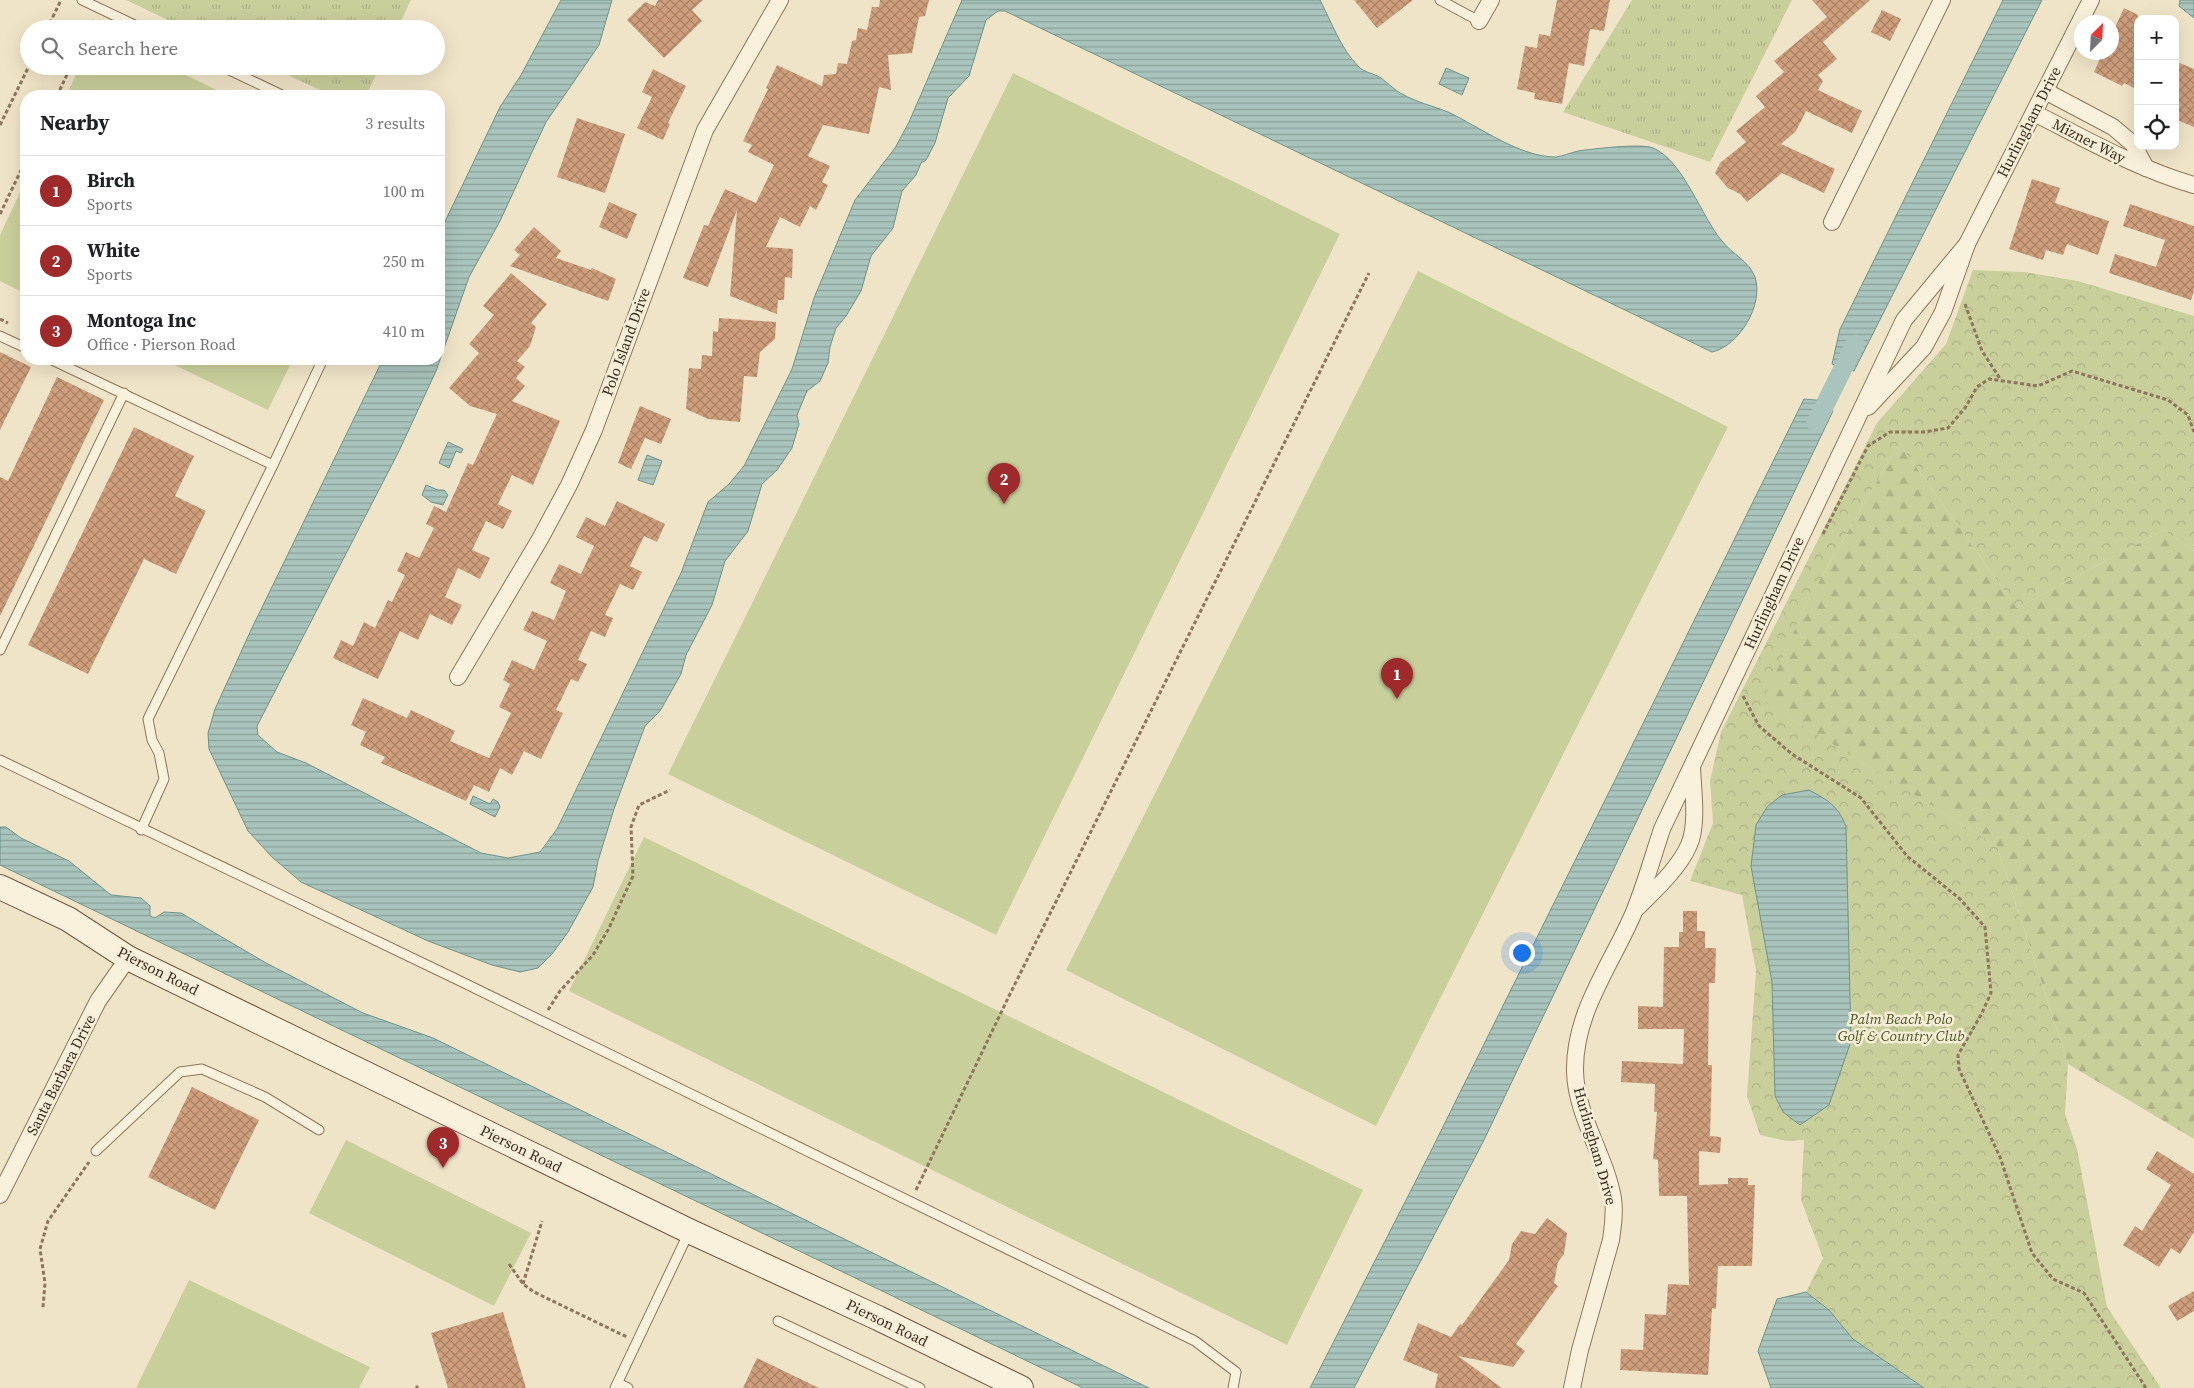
<!DOCTYPE html>
<meta charset="utf-8">
<style>
:root{--surface:#fff;--page:#f2f2f2;--text:#202124;--muted:#757577;--line:#e0e0e0;--accent:#9e2a2b}
body{margin:0;font-family:"Source Serif 4",serif;background:var(--page);color:var(--text)}
.controls{position:absolute;right:15px;top:15px;display:grid;overflow:hidden;border-radius:10px;box-shadow:0 5px 20px #0002}
.controls button{width:45px;height:45px;display:grid;place-items:center;padding:0;border:0;border-bottom:1px solid var(--line);background:var(--surface);color:var(--text);font:25px sans-serif}
.compass{position:absolute;left:2074px;top:15px;width:45px;height:45px;border-radius:50%;background:var(--surface);box-shadow:0 5px 20px #0002;rotate:24deg}
.you{position:absolute;left:1521px;top:952px;width:18px;height:18px;margin:-12px;border:4px solid #fff;border-radius:50%;background:#1a73e8;box-shadow:0 0 0 8px #1a73e833}
.badge{display:grid;place-items:center;width:32px;height:32px;border-radius:50%;background:var(--accent);color:#fff;font-size:16px;font-weight:700}
.pin{position:absolute;translate:-50% -41px;filter:drop-shadow(0 1px 2px #0008)}
.pin::after{content:'';position:absolute;top:26px;width:18px;height:15px;background:inherit;clip-path:polygon(0 0,100% 0,50% 100%)}
.list{margin:0;padding:0;list-style:none}
h2{display:flex;justify-content:space-between;align-items:center;height:65px;margin:0;padding:0 20px;font-size:21px}
h2 small{font-size:16px;font-weight:400;color:var(--muted)}
.list li{display:grid;grid-template-columns:32px 1fr auto;gap:15px;align-items:center;box-sizing:border-box;height:70px;padding:0 20px;border-top:1px solid var(--line)}
.list b{display:block;font-size:19px;white-space:nowrap}
.list p{margin:0;font-size:16px;white-space:nowrap;color:var(--muted)}
.list em{font-size:16px;font-style:normal;color:var(--muted)}
.icon{flex:none;width:28px;height:28px;fill:none;stroke:currentColor;stroke-width:2;stroke-linecap:round;stroke-linejoin:round}
.map{position:relative;flex:none;width:2194px;height:1388px;overflow:hidden}
.search{position:absolute;background:var(--surface);box-shadow:0 5px 20px #0002;left:20px;top:20px;width:425px;height:55px;display:flex;align-items:center;gap:12px;box-sizing:border-box;padding:0 18px;border-radius:28px;color:var(--muted);font-size:19px}
.panel{position:absolute;background:var(--surface);box-shadow:0 5px 20px #0002;left:20px;top:90px;width:425px;height:275px;border-radius:20px}
.map>svg:first-child{display:block}
.grass{fill:url(#grass-tufts)}
.forest{fill:url(#forest-firs)}
.park{fill:url(#park-crowns)}
.pitch{fill:#c9cf9b}
.water{fill:url(#water-rules);stroke:#6f938a}
.lines{fill:none;stroke-linecap:round;stroke-linejoin:round}
.canal{stroke:#a9c4bc;stroke-width:19}
.building{fill:url(#building-cross-hatch)}
.lane-casing{stroke:#8d765c;stroke-width:11}
.street-casing{stroke:#8d765c;stroke-width:18}
.secondary-casing{stroke:#6f573f;stroke-width:26}
.path{stroke:#8d765c;stroke-width:3;stroke-dasharray:4 2.5;stroke-linecap:butt}
.lane{stroke:#faf1dc;stroke-width:9}
.street{stroke:#faf1dc;stroke-width:16}
.secondary{stroke:#faf1dc;stroke-width:24}
.labels{text-anchor:middle;stroke-width:5;stroke-linejoin:round;paint-order:stroke}
.street-label{font-size:15px;fill:#3d2e20;stroke:#f7eed8}
.park-label{font-size:15px;font-style:italic;fill:#4d5a26;stroke:#f7eed8}
</style>
<div class="map">
<svg width="2194" height="1388" viewBox="0 0 2194 1388">
<defs>
<pattern id="grass-tufts" width="24" height="20" patternUnits="userSpaceOnUse" patternTransform="scale(1.25)"><rect width="24" height="20" fill="#c9cf9b"/><path d="M3 7l-1-3M5 7V3M7 7l1-3M15 17l-1-3M17 17v-4M19 17l1-3" fill="none" stroke="#aeb285"/></pattern>
<pattern id="forest-firs" width="22" height="20" patternUnits="userSpaceOnUse" patternTransform="scale(1.25)"><rect width="22" height="20" fill="#c9cf9b"/><path d="M5 1l3.5 6h-7zM16 11l3.5 6h-7z" fill="#aeb285"/></pattern>
<pattern id="park-crowns" width="20" height="18" patternUnits="userSpaceOnUse" patternTransform="scale(1.25)"><rect width="20" height="18" fill="#c9cf9b"/><path d="M2 6a3 3 0 1 1 6 0M12 15a3 3 0 1 1 6 0" fill="none" stroke="#aeb285"/></pattern>
<pattern id="water-rules" width="6" height="5" patternUnits="userSpaceOnUse" patternTransform="scale(1.25)"><rect width="6" height="5" fill="#a9c4bc"/><path d="M0 2.5h6" fill="none" stroke="#8ba098"/></pattern>
<pattern id="building-cross-hatch" width="8" height="8" patternUnits="userSpaceOnUse" patternTransform="scale(1.25)"><rect width="8" height="8" fill="#cf9f7d"/><path d="M0 0l8 8M0 8l8-8" fill="none" stroke="#a98266"/></pattern>
</defs>
<rect width="100%" height="100%" fill="#f0e4c8"/>
<!-- grass -->
<g class="grass">
<polygon points="126,0 411,0 397,29 187,29"/>
<polygon points="1632,0 1792,0 1710,162 1563,112"/>
<polygon points="268,66 380,66 366,96 333,96"/>
</g>
<!-- forest -->
<polygon class="forest" points="1899,443 2017,608 2164,530 2194,551 2194,1139 2068,1064 1997,846 1762,701 1807,602"/>
<!-- park -->
<polygon class="park" points="1973,270 2024,272 2078,281 2194,316 2194,551 2164,530 2017,608 1899,443 1807,602 1763,701 1997,846 2068,1064 2065,1114 2077,1149 2107,1307 2161,1388 1924,1388 1853,1339 1829,1310 1806,1292 1823,1258 1801,1200 1804,1140 1786,1141 1760,1135 1747,1096 1756,971 1742,895 1690,881 1713,823 1710,781 1721,732 1877,423 1946,344"/>
<!-- pitch -->
<g class="pitch">
<polygon points="80,66 167,66 229,96 66,96"/>
<polygon points="1013,73 1340,234 996,935 668,774"/>
<polygon points="26,180 26,294 0,281 0,235"/>
<polygon points="1418,271 1728,427 1376,1126 1066,970"/>
<polygon points="162,359 293,359 268,410"/>
<polygon points="644,837 1363,1190 1287,1345 569,991"/>
<polygon points="346,1140 531,1233 494,1306 309,1213"/>
<polygon points="189,1280 370,1367 359,1388 136,1388"/>
</g>
<!-- water -->
<g class="water">
<path d="M561 0H612L599 45 546 122 500 221 469 277 436 371 399 451 257 726 258 735 277 752 306 763 481 853 508 858 540 852 557 829 681 573 708 502 729 484 744 466 792 369 814 298 855 200 895 148 909 122 962 0H1320C1331 21 1341 49 1358 66 1364 73 1374 73 1381 78 1388 83 1394 90 1402 94 1416 102 1433 106 1448 112 1480 127 1519 157 1556 157 1563 156 1570 153 1578 151 1592 149 1641 143 1653 148 1683 160 1702 218 1722 241 1732 254 1749 261 1755 277 1764 305 1739 346 1712 352L1005 11H998L986 20 969 76 948 98 935 143 926 160 921 163 916 175 902 191 893 228 871 256 861 291 846 316 836 328 830 347 828 363 820 381 807 391 797 415 799 424 792 448 777 470 762 484 748 531 725 561 712 605 686 655 681 674 660 711 645 726 614 809 598 861 593 887 568 932 552 954 538 968 520 972 492 965 428 941 301 882 272 857 248 831 209 749 208 733 215 709 251 630 383 359H439V234L500 107 521 75Z"/>
<polygon points="2003,0 2042,0 1854,371 1832,364 1840,329"/>
<polygon points="2180,0 2194,0 2194,18 2179,6"/>
<polygon points="1446,68 1469,78 1462,95 1439,84"/>
<polygon points="1804,399 1827,401 1833,411 1483,1142 1354,1388 1310,1388 1429,1155"/>
<polygon points="448,442 463,449 461,453 456,451 449,468 439,463"/>
<polygon points="647,455 662,461 653,485 638,480"/>
<polygon points="426,485 438,490 444,490 448,495 443,505 431,502 422,495"/>
<path d="M1809 790C1829 801 1837 805 1846 826L1851 1041 1829 1105 1800 1125 1783 1112 1775 1096 1772 982 1751 866 1756 825 1767 807 1782 795Z"/>
<polygon points="473,796 490,804 493,799 498,802 500,807 495,817 470,804"/>
<polygon points="0,827 6,827 21,838 69,861 111,895 141,898 150,906 150,916 155,918 164,912 181,913 266,963 363,1013 433,1038 1149,1388 1083,1388 0,865"/>
<polygon points="1806,1292 1829,1310 1853,1339 1924,1388 1771,1388 1758,1351 1777,1299"/>
</g>
<g class="lines">
<!-- canal -->
<polyline class="canal" points="1816,423 1855,344"/>
</g>
<!-- building -->
<g class="building">
<polygon points="658,0 703,0 692,10 702,21 664,58 627,20 645,2 655,6"/>
<polygon points="880,0 929,0 925,16 919,17 912,53 888,55 891,90 879,87 869,134 823,125 808,156 830,166 822,182 828,185 816,210 810,206 800,227 780,217 766,247 793,249 792,278 785,277 784,300 778,300 777,314 730,296 737,210 708,287 683,278 704,225 708,226 725,189 756,203 774,165 748,152 752,145 743,141 768,89 766,88 777,65 822,86 824,75 836,74 838,63 847,64 852,41 856,40 858,28 867,30 872,7 879,7"/>
<polygon points="1354,0 1413,0 1377,28"/>
<polygon points="1557,0 1610,0 1604,31 1590,29 1584,66 1569,63 1562,104 1534,99 1535,93 1517,89 1525,46 1537,48 1539,34 1550,36"/>
<polygon points="1812,0 1870,0 1823,42 1837,59 1818,75 1823,81 1818,90 1862,111 1852,133 1806,111 1796,131 1781,144 1835,169 1824,193 1782,173 1747,202 1740,194 1728,188 1715,173 1720,163 1746,142 1736,131 1765,107 1756,96 1784,72 1774,61 1827,17"/>
<polygon points="2124,8 2138,15 2138,90 2124,83 2122,86 2094,72 2103,52 2112,52 2112,34"/>
<polygon points="1882,10 1901,19 1890,41 1871,32"/>
<polygon points="2175,61 2194,69 2194,127 2175,119"/>
<polygon points="653,69 686,86 668,123 670,124 663,140 637,128 652,97 642,92"/>
<polygon points="577,118 625,134 605,193 557,177"/>
<polygon points="2032,179 2060,188 2055,203 2109,221 2098,255 2067,244 2063,255 2046,250 2043,260 2009,249"/>
<polygon points="609,202 637,214 627,239 599,227"/>
<polygon points="2130,204 2194,226 2194,291 2191,300 2109,273 2115,254 2156,267 2165,240 2123,226"/>
<polygon points="534,227 561,251 556,258 591,270 592,268 616,279 608,301 510,266 520,255 514,250"/>
<polygon points="511,273 547,304 531,323 536,327 530,346 517,361 525,367 516,378 525,386 512,401 560,421 533,485 512,475 498,504 512,511 503,529 486,521 472,550 490,558 480,579 458,568 445,597 462,605 452,625 430,614 418,640 400,631 378,679 333,658 341,640 353,646 364,622 375,628 388,600 392,602 405,575 397,571 406,552 419,558 434,528 426,524 434,506 446,512 468,463 473,465 497,414 470,406 449,388 479,353 469,344 494,315 483,306"/>
<polygon points="719,318 776,322 775,339 760,352 757,377 744,376 740,422 708,419 686,409 689,368 701,369 702,355 712,356 713,331 718,332"/>
<polygon points="0,352 31,367 0,430"/>
<polygon points="57,377 104,400 0,616 0,477 8,481"/>
<polygon points="640,406 671,419 661,444 645,438 631,469 618,463"/>
<polygon points="134,427 194,456 175,496 206,511 176,574 144,559 88,674 28,645"/>
<polygon points="617,501 665,524 657,542 644,536 630,566 642,572 633,590 620,584 605,615 613,618 605,637 591,631 578,660 587,664 578,682 571,679 556,710 563,713 541,759 524,751 512,775 500,768 489,792 474,785 466,801 381,763 385,757 360,745 366,732 351,725 363,698 407,718 411,710 455,731 450,741 489,758 511,713 499,707 510,684 503,680 512,660 534,670 547,641 523,630 532,611 554,620 566,591 550,583 559,564 581,574 594,546 576,537 586,517 605,526"/>
<polygon points="1683,911 1697,911 1697,931 1705,931 1705,948 1716,948 1715,983 1709,983 1708,1065 1712,1065 1710,1136 1721,1137 1720,1153 1699,1151 1699,1185 1728,1184 1728,1178 1748,1178 1748,1185 1755,1185 1752,1266 1718,1266 1716,1309 1712,1308 1708,1375 1620,1370 1621,1349 1643,1350 1645,1314 1666,1315 1668,1284 1689,1285 1687,1196 1659,1196 1658,1160 1653,1159 1657,1112 1654,1112 1655,1084 1621,1082 1622,1061 1683,1064 1684,1029 1638,1029 1638,1006 1663,1007 1664,947 1679,947 1679,932 1683,932"/>
<polygon points="192,1087 259,1120 215,1210 148,1177"/>
<polygon points="2157,1151 2194,1174 2194,1232 2180,1254 2171,1248 2159,1267 2123,1245 2135,1226 2142,1231 2171,1185 2146,1169"/>
<polygon points="1547,1218 1567,1233 1564,1254 1558,1262 1554,1283 1558,1286 1516,1344 1525,1351 1513,1367 1458,1356 1502,1388 1435,1388 1438,1374 1403,1360 1418,1323 1451,1337 1460,1324 1462,1325 1509,1260 1512,1244 1521,1231 1535,1234"/>
<polygon points="2194,1291 2194,1311 2177,1321 2168,1306"/>
<polygon points="503,1312 526,1388 448,1388 431,1333"/>
<polygon points="757,1358 819,1388 743,1388"/>
</g>
<g class="lines">
<defs>
<g id="lane">
<polyline points="82,0 143,29"/>
<polyline points="1440,0 1479,21"/>
<polyline points="221,66 284,96"/>
<polyline points="0,336 26,348"/>
<polyline points="50,359 273,465"/>
<polyline points="0,650 124,393"/>
<polyline points="0,760 456,979 1195,1341 1236,1372 1233,1388"/>
<polyline points="141,830 164,779 159,753 152,740 148,719 273,465 323,359"/>
<polyline points="96,1151 180,1072 202,1069 265,1097 319,1130"/>
<polyline points="778,1321 920,1388"/>
<polyline points="618,1383 628,1388"/>
<polyline points="615,1388 689,1232"/>
</g>
<g id="street">
<polyline points="1479,21 1491,0"/>
<polyline points="2045,91 2113,127 2133,144 2146,168"/>
<path d="M2034 113C2086 139 2138 169 2194 185"/>
<polyline points="1832,222 1942,0"/>
<polyline points="1868,407 1924,347 1943,312 1967,244 2091,0"/>
<polyline points="458,677 540,539 569,485 594,430 705,130 780,0"/>
<path d="M1638 907C1656 889 1679 868 1689 845 1698 825 1693 790 1692 768"/>
<polyline points="0,1195 98,1001 128,958"/>
<path d="M1572 1388 1580 1350 1611 1240C1613 1226 1615 1212 1613 1198 1605 1154 1576 1116 1575 1071 1574 1012 1612 964 1634 912 1645 885 1653 856 1662 829L1904 320 1967 244"/>
</g>
<polyline id="secondary" points="0,887 68,919 128,958 689,1231 878,1318 1021,1388"/>
</defs>
<!-- lane casing -->
<use href="#lane" class="lane-casing"/>
<!-- street casing -->
<use href="#street" class="street-casing"/>
<!-- secondary casing -->
<use href="#secondary" class="secondary-casing"/>
<!-- path -->
<g class="path">
<polyline points="47,29 61,0"/>
<polyline points="90,29 94,20"/>
<polyline points="57,96 71,66"/>
<polyline points="0,125 29,66"/>
<polyline points="0,214 26,160"/>
<polyline points="1965,304 1982,351 2001,380"/>
<polyline points="0,319 8,323"/>
<polyline points="1823,534 1868,446 1890,432 1924,432 1948,428 1965,408 1977,387 1989,379 2038,386 2072,371 2168,400 2188,415 2194,432"/>
<polyline points="1743,696 1759,726 1792,754 1861,798 1907,856 1960,899 1985,927 1991,993 1982,1013 1958,1055 1959,1069 2000,1157 2032,1253 2053,1279 2084,1293 2146,1388"/>
<polyline points="548,1010 560,991 593,955 608,930 633,876 631,827 639,805 670,790"/>
<polyline points="916,1190 1009,996 1369,273"/>
<polyline points="509,1264 523,1284 534,1292 627,1337"/>
<polyline points="523,1284 542,1221"/>
<polyline points="43,1307 45,1283 40,1249 48,1221 89,1162"/>
<polyline points="416,1388 418,1386"/>
</g>
<!-- lane -->
<use href="#lane" class="lane"/>
<!-- street -->
<use href="#street" class="street"/>
<!-- secondary -->
<use href="#secondary" class="secondary"/>
</g>
<g class="labels">
<!-- street labels -->
<g class="street-label">
<text transform="translate(2029 122) rotate(-63)" y="5">Hurlingham Drive</text>
<text transform="translate(2089 141) rotate(27)" y="5">Mizner Way</text>
<text transform="translate(626 342) rotate(-70)" y="5">Polo Island Drive</text>
<text transform="translate(1774 593) rotate(-65)" y="5">Hurlingham Drive</text>
<text transform="translate(158 971) rotate(27)" y="5">Pierson Road</text>
<text transform="translate(61 1075) rotate(-63)" y="5">Santa Barbara Drive</text>
<text transform="translate(1595 1146) rotate(74)" y="5">Hurlingham Drive</text>
<text transform="translate(521 1149) rotate(26)" y="5">Pierson Road</text>
<text transform="translate(887 1323) rotate(26)" y="5">Pierson Road</text>
</g>
<!-- park labels -->
<g class="park-label">
<text x="1901" y="1024">Palm Beach Polo<tspan x="1901" dy="17">Golf &amp; Country Club</tspan></text>
</g>
</g>
</svg>
<div class="controls">
<button>+</button>
<button>−</button>
<button><svg class="icon" aria-label="locate" viewBox="0 0 24 24"><circle cx="12" cy="12" r="6"/><path d="M12 2v4M12 18v4M2 12h4M18 12h4"/></svg></button>
</div>
<svg class="compass" viewBox="-18 -18 36 36"><path d="M0-13l5 13h-10z" fill="#e53935"/><path d="M0 13l5-13h-10z" fill="#757577"/></svg>
<div class="you"></div>
<div class="pin badge" style="left:1397px;top:699px">1</div>
<div class="pin badge" style="left:1004px;top:504px">2</div>
<div class="pin badge" style="left:443px;top:1168px">3</div>
<div class="search"><svg class="icon" aria-label="search" viewBox="0 0 24 24"><circle cx="10" cy="10" r="6"/><path d="M15 15l6 6"/></svg>Search here</div>
<section class="panel">
<h2>Nearby<small>3 results</small></h2>
<ul class="list">
<li><span class="badge">1</span><div><b>Birch</b><p>Sports</p></div><em>100 m</em></li>
<li><span class="badge">2</span><div><b>White</b><p>Sports</p></div><em>250 m</em></li>
<li><span class="badge">3</span><div><b>Montoga Inc</b><p>Office · Pierson Road</p></div><em>410 m</em></li>
</ul>
</section>
</div>
